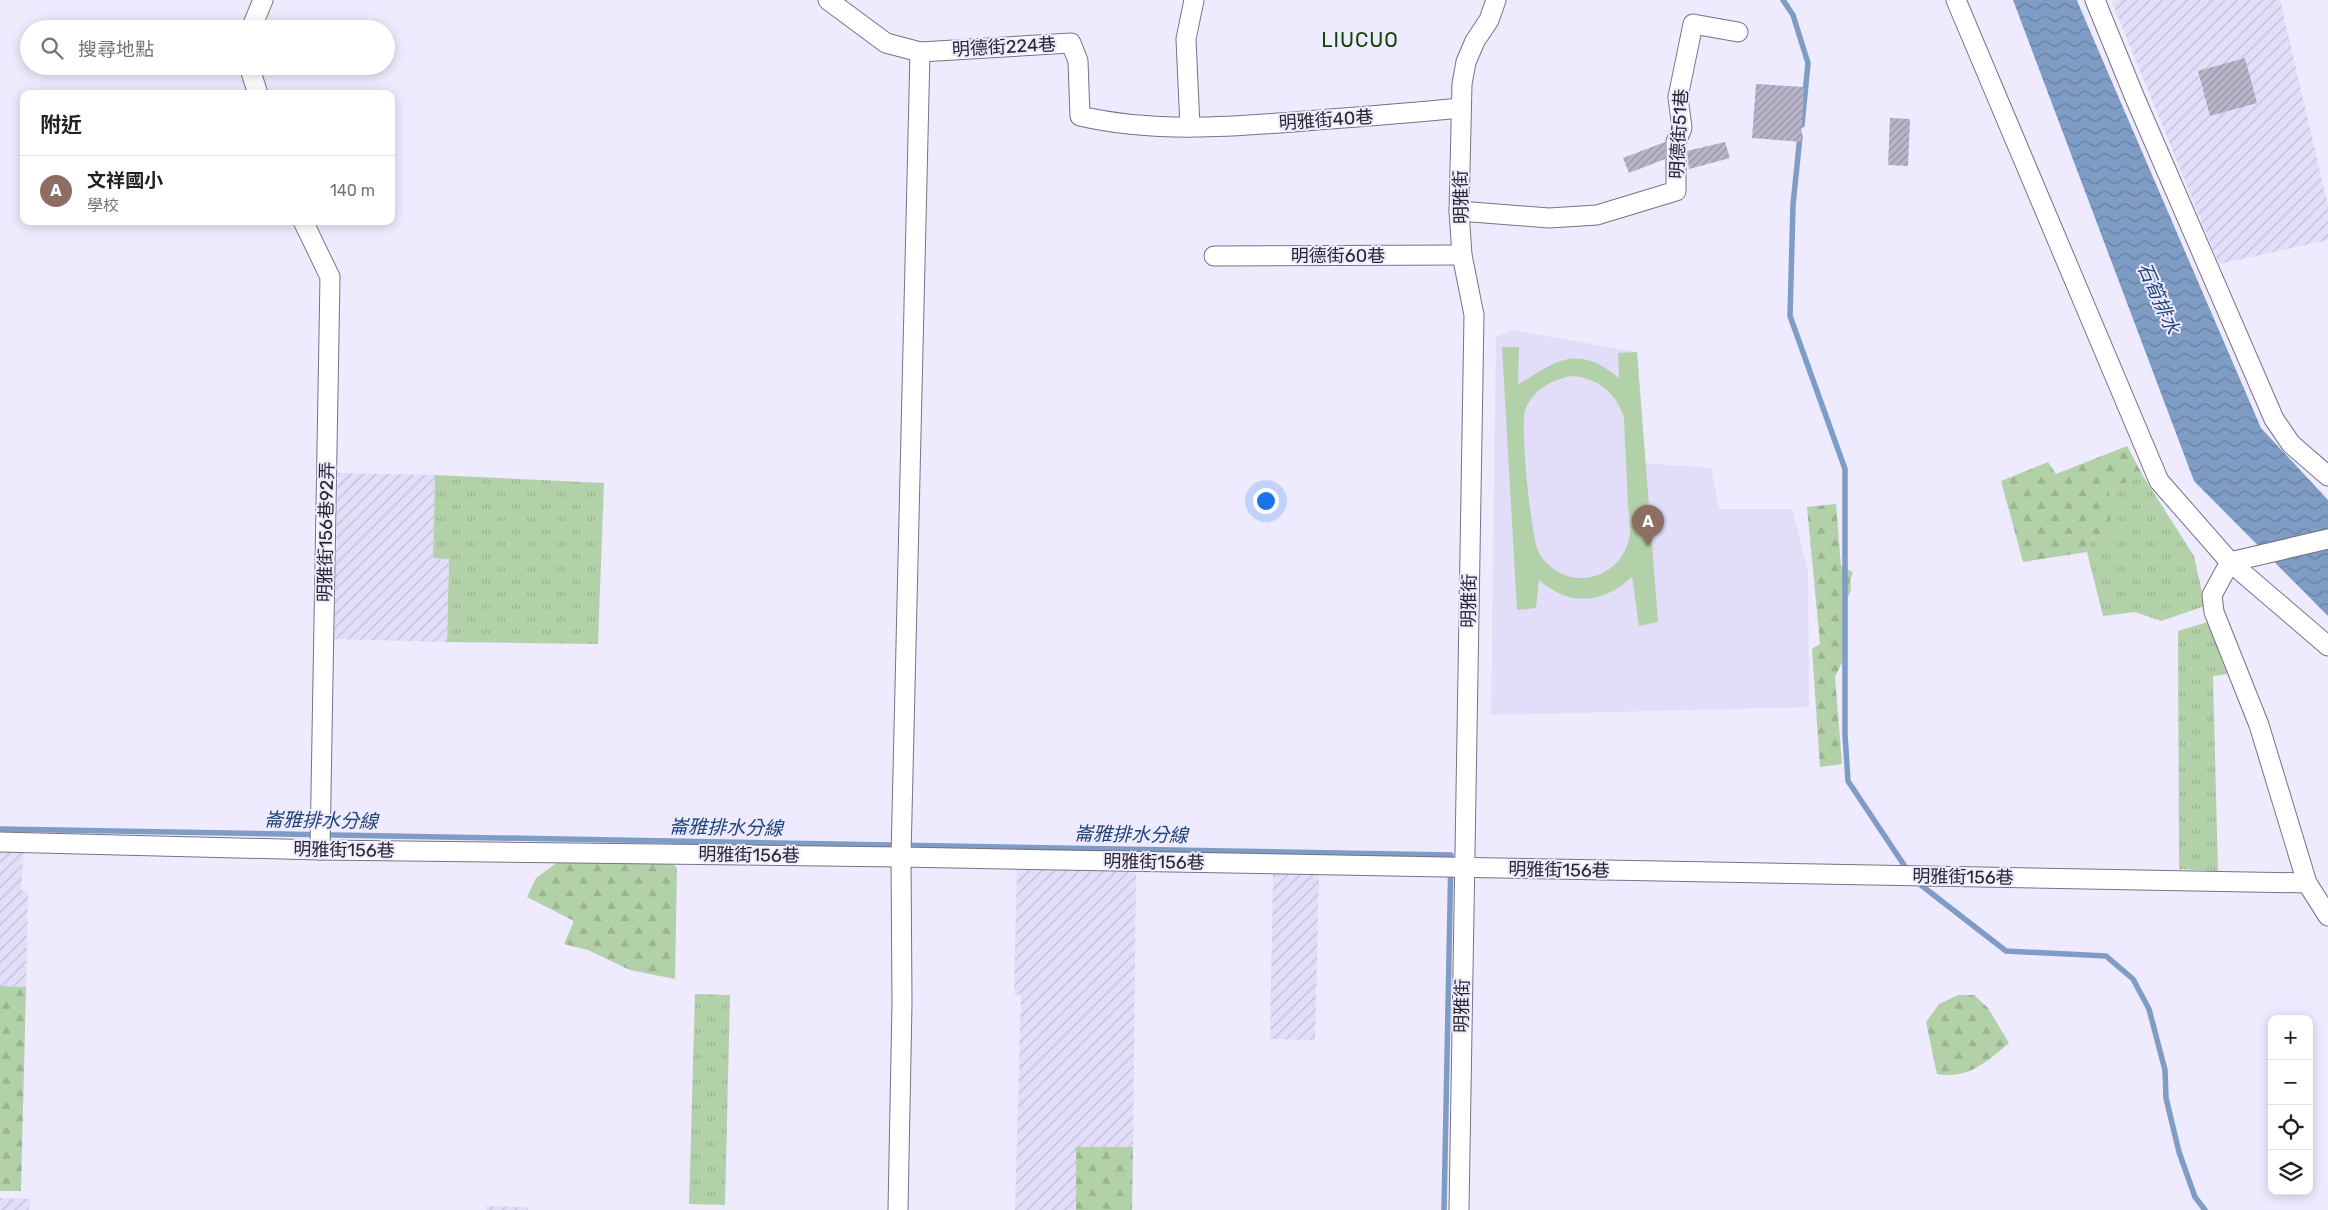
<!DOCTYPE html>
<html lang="zh-TW">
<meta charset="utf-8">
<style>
:root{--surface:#fff;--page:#f6f6f6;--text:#202124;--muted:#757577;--line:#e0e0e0;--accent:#b45309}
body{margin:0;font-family:Rubik,"Noto Sans TC",sans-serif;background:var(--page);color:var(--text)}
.controls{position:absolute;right:15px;bottom:15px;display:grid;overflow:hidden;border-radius:10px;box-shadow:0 2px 12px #0003}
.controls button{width:45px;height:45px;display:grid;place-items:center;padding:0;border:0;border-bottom:1px solid var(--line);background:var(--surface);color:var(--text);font:25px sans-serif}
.you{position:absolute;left:1265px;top:500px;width:18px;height:18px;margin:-12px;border:4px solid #fff;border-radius:50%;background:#1a73e8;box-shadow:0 0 0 8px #1a73e833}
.badge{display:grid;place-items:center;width:32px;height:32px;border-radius:50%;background:var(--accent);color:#fff;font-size:16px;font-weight:700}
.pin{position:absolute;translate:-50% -41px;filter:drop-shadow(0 1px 2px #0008)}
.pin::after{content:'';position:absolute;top:26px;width:18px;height:15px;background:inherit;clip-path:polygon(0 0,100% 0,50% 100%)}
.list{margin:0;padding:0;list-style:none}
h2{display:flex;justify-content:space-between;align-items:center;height:65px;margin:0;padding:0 20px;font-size:21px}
h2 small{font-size:16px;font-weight:400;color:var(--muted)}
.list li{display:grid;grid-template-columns:32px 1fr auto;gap:15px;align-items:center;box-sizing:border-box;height:70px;padding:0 20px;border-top:1px solid var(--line)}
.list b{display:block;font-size:19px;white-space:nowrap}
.list p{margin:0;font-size:16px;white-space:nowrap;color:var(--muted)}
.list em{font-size:16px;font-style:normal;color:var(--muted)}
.icon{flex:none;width:28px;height:28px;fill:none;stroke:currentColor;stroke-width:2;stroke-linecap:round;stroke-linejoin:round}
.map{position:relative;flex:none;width:2328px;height:1210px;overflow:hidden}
.search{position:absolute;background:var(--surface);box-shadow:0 2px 12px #0003;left:20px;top:20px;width:375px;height:55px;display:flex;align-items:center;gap:12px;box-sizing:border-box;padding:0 18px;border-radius:28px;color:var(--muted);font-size:19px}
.panel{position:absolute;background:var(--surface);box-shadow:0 2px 12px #0003;left:20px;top:90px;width:375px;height:135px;border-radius:10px}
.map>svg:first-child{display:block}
.built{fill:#e2ddf9}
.industrial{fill:url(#industrial-furrows)}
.grass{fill:url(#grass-tufts)}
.forest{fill:url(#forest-firs)}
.garden{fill:#b3d1a8;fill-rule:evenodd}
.water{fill:url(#water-waves)}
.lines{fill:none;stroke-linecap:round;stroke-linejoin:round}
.stream{stroke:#7f9cc5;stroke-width:5.5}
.building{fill:url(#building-hatch)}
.minor-casing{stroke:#767385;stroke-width:21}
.minor{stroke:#fff;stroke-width:19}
.labels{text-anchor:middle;stroke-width:4;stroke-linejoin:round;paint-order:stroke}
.street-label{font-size:18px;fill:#28272f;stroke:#eeeaff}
.water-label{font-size:19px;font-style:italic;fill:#1f4378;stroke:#eeeaff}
.quarter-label{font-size:20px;letter-spacing:1px;fill:#114208;stroke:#eeeaff}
</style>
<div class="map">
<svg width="2328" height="1210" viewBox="0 0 2328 1210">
<defs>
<pattern id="industrial-furrows" width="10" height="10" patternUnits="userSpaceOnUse" patternTransform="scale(1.25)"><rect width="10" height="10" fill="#e2ddf9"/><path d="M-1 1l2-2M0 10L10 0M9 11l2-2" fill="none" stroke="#c2bed6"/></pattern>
<pattern id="grass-tufts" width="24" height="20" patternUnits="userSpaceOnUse" patternTransform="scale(1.25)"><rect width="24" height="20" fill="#b3d1a8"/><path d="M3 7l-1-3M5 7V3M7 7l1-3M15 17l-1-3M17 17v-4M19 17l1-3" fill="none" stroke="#9ab391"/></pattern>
<pattern id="forest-firs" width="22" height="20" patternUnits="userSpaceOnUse" patternTransform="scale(1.25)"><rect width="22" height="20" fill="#b3d1a8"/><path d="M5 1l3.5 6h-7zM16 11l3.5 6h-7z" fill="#9ab391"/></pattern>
<pattern id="water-waves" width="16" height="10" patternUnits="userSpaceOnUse" patternTransform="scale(1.25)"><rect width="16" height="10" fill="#7f9cc5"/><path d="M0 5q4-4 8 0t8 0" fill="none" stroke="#687fa0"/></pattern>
<pattern id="building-hatch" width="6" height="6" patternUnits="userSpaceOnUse" patternTransform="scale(1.25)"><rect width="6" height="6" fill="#b8b5c9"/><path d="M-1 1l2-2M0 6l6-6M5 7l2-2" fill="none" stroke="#9693a4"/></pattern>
</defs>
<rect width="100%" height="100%" fill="#eeeaff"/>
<!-- built -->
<polygon class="built" points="1511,330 1637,352 1645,463 1711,468 1719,509 1792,509 1808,571 1809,707 1491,715 1496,337"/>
<!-- industrial -->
<g class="industrial">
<polygon points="2119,0 2280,0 2328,206 2328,240 2219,264 2112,2"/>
<polygon points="338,473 435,475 433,558 449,558 447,642 334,639"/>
<polygon points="0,851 24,851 21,890 28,891 26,987 0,986"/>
<polygon points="1017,869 1136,871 1133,1147 1077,1147 1076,1210 1015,1210 1021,995 1014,994"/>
<polygon points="1273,874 1319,875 1315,1040 1270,1039"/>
<polygon points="0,1198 30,1199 29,1210 0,1210"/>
<polygon points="486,1206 528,1207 528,1210 486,1210"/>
</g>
<!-- grass -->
<g class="grass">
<polygon points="435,475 604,483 598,644 447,642 449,559 433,558"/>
<polygon points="2143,476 2194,556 2205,606 2161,621 2135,612 2103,616 2087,552 2091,538 2110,532 2109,490"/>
<polygon points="2208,622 2227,674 2213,676 2218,871 2179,869 2178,631"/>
<polygon points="695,994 730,995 725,1205 689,1204"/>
</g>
<!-- forest -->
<g class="forest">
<polygon points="2127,446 2143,476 2109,490 2111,532 2091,538 2087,552 2023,562 2001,481 2048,462 2056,474"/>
<polygon points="1836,504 1841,566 1853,572 1850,581 1851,590 1846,602 1847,652 1835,677 1842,764 1820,767 1812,649 1820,644 1807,507"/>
<polygon points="563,858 669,860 677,868 675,979 630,970 588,950 564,944 574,921 527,897 536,878"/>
<polygon points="0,986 26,987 21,1191 0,1191"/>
<path d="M1958 995H1974L1988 1008 2009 1043C1985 1063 1969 1079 1937 1074L1926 1022 1939 1004Z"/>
<polygon points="1076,1147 1133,1147 1132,1210 1076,1210"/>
</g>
<!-- garden -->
<path class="garden" d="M1502 347H1519L1518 384C1545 370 1564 349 1596 363 1604 366 1612 373 1619 378L1618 353 1637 352 1658 622 1639 626 1632 577C1602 604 1570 607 1539 580L1536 608 1517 610ZM1571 376C1598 378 1616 392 1624 418 1625 447 1627 476 1628 505 1629 516 1632 529 1629 539 1624 561 1606 577 1583 578 1566 579 1548 569 1539 553 1531 539 1520 426 1525 411 1532 390 1551 380 1571 376Z"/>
<!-- water -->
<polygon class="water" points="2013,0 2077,0 2078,3 2261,428 2328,500 2328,616 2194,481"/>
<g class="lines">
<!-- stream -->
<g class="stream">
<polyline points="1783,0 1793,15 1808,63 1802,125"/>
<polyline points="1800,136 1793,205 1790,316 1845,469 1845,735 1848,781 1908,871"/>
<polyline points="0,829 1451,855 1444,1210"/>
<polyline points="1917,882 2006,951 2106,956 2133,979 2149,1009 2165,1070 2166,1098 2179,1152 2195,1197 2205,1210"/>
</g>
</g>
<!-- building -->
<g class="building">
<polygon points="2245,58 2257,103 2210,116 2198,71"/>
<polygon points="1756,84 1804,87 1801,142 1752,138"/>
<polygon points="1890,118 1910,119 1908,166 1888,165"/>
<polygon points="1665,142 1665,159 1629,173 1623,158"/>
<polygon points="1725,142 1730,158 1689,169 1687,151"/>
</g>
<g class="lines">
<defs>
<g id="minor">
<path d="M828 0 886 43 920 52 1071 43 1078 61 1080 116C1153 133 1231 127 1305 121 1357 117 1409 113 1461 108"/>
<polyline points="1956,0 2159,481 2230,562 2328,646"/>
<polyline points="2095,0 2135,98 2274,419 2291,444 2328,476"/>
<polyline points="251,29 263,0"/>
<polyline points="249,66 258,94"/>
<polyline points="1190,127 1186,39 1194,0"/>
<polyline points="1459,211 1549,218 1597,215 1676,191 1676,142 1682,128 1678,97 1693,24 1738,32"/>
<polyline points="303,221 330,277 320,850"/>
<polyline points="1214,256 1462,255"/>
<polyline points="2328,539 2230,562 2212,595 2214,612 2259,725 2307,883 2328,916"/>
<polyline points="0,842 320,850 901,857 2307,883"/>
<polyline points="898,1210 902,1003 901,857 920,52"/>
<polyline points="1459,1210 1474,315 1462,255 1459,211 1462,84 1466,62 1475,41 1489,20 1496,0"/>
</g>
</defs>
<!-- minor casing -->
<use href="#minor" class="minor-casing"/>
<!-- minor -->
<use href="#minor" class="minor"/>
</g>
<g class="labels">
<!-- street labels -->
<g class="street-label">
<text transform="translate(1004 47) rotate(-3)" y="6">明德街224巷</text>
<text transform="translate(1326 120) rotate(-4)" y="6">明雅街40巷</text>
<text transform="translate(1679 134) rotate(-87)" y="6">明德街51巷</text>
<text transform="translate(1461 197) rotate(-91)" y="6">明雅街</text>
<text x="1338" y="262">明德街60巷</text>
<text transform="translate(326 532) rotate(-89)" y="6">明雅街156巷92弄</text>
<text transform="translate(1469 601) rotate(-89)" y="6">明雅街</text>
<text transform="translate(344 850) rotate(1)" y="6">明雅街156巷</text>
<text transform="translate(749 855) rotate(1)" y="6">明雅街156巷</text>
<text transform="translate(1154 862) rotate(1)" y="6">明雅街156巷</text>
<text transform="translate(1559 870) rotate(1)" y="6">明雅街156巷</text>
<text transform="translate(1963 877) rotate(1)" y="6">明雅街156巷</text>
<text transform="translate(1462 1006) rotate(-89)" y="6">明雅街</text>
</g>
<!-- water labels -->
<g class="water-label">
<text transform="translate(2159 298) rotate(66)" y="7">石筍排水</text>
<text transform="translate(321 820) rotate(1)" y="7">崙雅排水分線</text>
<text transform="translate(726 827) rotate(1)" y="7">崙雅排水分線</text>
<text transform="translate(1131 834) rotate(1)" y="7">崙雅排水分線</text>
</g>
<!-- quarter labels -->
<g class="quarter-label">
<text x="1360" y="47">LIUCUO</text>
</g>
</g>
</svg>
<div class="controls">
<button>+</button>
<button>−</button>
<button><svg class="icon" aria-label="locate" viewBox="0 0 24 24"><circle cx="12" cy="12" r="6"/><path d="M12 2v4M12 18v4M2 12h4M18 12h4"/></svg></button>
<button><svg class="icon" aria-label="layers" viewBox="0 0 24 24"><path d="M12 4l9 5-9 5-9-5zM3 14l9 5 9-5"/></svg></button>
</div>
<div class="you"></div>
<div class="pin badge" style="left:1648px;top:546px;background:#8d6e63">A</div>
<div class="search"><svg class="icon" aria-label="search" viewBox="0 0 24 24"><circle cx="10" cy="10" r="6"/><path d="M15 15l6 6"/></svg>搜尋地點</div>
<section class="panel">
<h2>附近<small></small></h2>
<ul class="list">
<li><span class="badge" style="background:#8d6e63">A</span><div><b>文祥國小</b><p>學校</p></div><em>140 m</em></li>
</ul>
</section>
</div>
